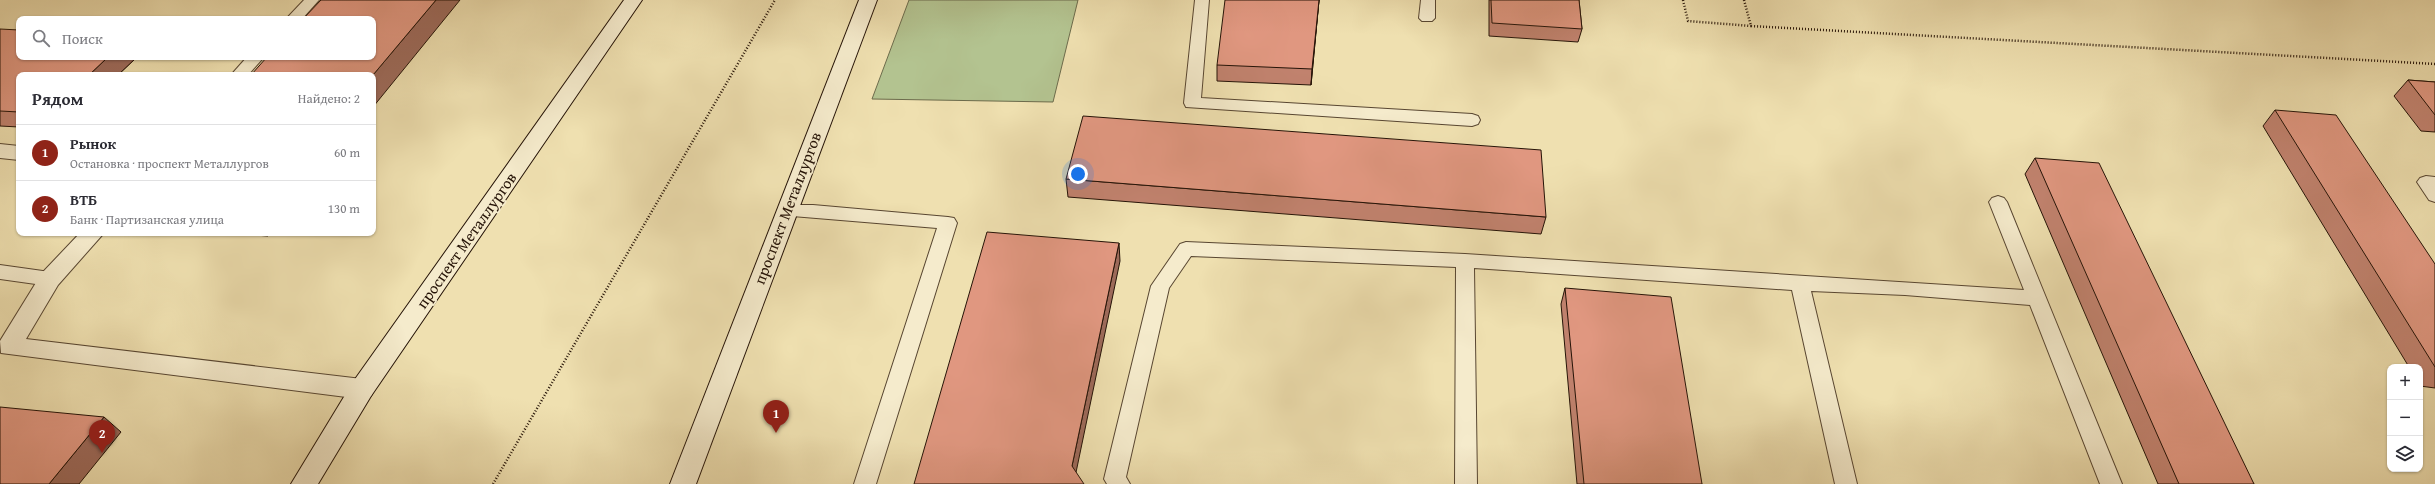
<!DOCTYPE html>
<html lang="ru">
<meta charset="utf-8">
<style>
:root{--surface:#fff;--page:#f2f2f3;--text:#2b2b33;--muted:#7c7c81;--line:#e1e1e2;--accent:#8f2418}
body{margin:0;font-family:"Gentium Book Plus",serif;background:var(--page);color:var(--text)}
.controls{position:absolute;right:12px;bottom:12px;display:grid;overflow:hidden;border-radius:8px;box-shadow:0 1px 3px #0004}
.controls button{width:36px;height:36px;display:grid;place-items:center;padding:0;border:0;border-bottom:1px solid var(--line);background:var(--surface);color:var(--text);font:20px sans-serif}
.you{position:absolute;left:1078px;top:174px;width:14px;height:14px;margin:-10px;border:3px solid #fff;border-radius:50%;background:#1a73e8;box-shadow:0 0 0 6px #1a73e833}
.badge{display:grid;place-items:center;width:26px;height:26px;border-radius:50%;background:var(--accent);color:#fff;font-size:13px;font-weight:700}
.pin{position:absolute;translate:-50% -33px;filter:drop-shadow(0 1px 2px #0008)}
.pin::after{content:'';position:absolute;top:21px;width:14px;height:12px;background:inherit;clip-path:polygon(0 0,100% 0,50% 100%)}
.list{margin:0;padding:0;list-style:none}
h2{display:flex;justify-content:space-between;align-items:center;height:52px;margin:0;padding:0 16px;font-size:17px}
h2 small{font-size:13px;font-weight:400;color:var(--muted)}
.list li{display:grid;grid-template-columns:26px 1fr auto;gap:12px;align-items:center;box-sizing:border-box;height:56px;padding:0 16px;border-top:1px solid var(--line)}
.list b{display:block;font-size:15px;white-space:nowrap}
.list p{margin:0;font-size:13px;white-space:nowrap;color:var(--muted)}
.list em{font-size:13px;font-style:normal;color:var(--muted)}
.icon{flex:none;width:22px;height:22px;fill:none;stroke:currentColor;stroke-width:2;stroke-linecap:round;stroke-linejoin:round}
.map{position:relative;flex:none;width:2435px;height:484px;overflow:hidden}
.search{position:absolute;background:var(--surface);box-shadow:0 1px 3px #0004;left:16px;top:16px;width:360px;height:44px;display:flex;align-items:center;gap:10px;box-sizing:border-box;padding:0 14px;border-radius:8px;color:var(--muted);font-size:15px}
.panel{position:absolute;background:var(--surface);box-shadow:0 1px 3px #0004;left:16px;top:72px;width:360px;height:164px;border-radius:8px}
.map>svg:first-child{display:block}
.green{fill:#b3c390;stroke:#6c6b4c}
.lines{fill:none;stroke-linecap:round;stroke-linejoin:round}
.lane-casing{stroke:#584631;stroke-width:2}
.street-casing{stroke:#584631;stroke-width:2}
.secondary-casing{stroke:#251307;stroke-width:2}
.path{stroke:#251307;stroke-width:2.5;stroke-dasharray:1 2;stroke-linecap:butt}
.lane{fill:#f5ebcc;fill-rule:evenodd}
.street{fill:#f5ebcc;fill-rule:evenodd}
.secondary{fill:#f5ebcc;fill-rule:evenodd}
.wall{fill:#c1826e;stroke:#251307}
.shaded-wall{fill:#9d6a5a;stroke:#251307}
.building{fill:#e09780;stroke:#251307}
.labels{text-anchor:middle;stroke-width:3.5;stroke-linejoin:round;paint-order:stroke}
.street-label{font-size:16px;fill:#251307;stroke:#f5ebcc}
</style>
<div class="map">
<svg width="2435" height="484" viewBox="0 0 2435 484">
<rect width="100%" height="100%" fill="#efe0b0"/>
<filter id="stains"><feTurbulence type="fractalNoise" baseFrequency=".005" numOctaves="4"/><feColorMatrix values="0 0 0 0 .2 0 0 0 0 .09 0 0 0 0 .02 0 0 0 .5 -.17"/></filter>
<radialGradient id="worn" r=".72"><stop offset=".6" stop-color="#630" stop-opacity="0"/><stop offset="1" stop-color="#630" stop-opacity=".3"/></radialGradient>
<!-- green -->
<polygon class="green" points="909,0 1078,0 1053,102 872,99"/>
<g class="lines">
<defs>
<g id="lane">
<polygon points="304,0 319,0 302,19 286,19"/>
<polygon points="1195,0 1209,0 1201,98 1472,114 1478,116 1480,120 1478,124 1472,126 1186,107 1184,103"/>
<polygon points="1421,0 1435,0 1435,18 1432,21 1422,21 1419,18"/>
<polygon points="247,57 264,57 248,75 231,75"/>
<polygon points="2426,176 2435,177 2435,202 2429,200 2417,182 2420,178"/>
<polygon points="1998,196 2004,198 2007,202 2122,484 2100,484 2030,305 1905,295 1811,291 1857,484 1835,484 1792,290 1474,268 1477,484 1455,484 1456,267 1191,256 1169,288 1126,477 1130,484 1107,484 1104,479 1151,286 1180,244 1186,242 1465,254 2024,290 1989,202 1992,198"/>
<polygon points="786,205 813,205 948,217 954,218 957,223 876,484 854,484 937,228 780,215 777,211 780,207"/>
<polygon points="0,265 50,272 57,274 59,279 57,284 50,286 0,279"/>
</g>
<g id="street">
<polygon points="0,144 19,146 19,160 0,158"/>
<polygon points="80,233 104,233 58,285 26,339 362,379 371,382 374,389 371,396 362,399 1,353 0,341 42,273"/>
</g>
<g id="secondary">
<polygon points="624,0 642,0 371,396 318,484 291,484 353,382"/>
<polygon points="859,0 877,0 696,484 670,484"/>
</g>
</defs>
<!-- lane casing -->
<use href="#lane" class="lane-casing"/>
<!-- street casing -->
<use href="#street" class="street-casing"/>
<!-- secondary casing -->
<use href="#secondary" class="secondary-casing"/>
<!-- path -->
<g class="path">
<polyline points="1683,0 1688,21 1751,26"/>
<polyline points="1744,0 1751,26 2435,64"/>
<polyline points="493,484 775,0"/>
</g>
<!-- lane -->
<use href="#lane" class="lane"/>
<!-- street -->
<use href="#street" class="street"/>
<!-- secondary -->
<use href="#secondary" class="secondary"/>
</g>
<!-- wall -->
<g class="wall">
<polygon points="1319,0 1311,85 1217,81 1217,65"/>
<polygon points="1489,0 1579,0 1582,29 1578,42 1489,36"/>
<polygon points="0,29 19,57 137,57 118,75 19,75 19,127 0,126"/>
<polygon points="2408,80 2435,82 2435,132 2421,131 2394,96"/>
<polygon points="2275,110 2435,264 2435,388 2420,386 2420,367 2409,367 2263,126"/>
<polygon points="2035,158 2254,484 2158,484 2025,174"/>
<polygon points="1066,179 1546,217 1541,234 1068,197"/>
<polygon points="228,233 270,233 268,236"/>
<polygon points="1565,288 1702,484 1577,484 1561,304"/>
</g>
<!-- shaded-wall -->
<g class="shaded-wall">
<polygon points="436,0 460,0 373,107 373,75"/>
<polygon points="1319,0 1311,85 1312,69"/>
<polygon points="108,57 137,57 118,75 89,75"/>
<polygon points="265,233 270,233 268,236"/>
<polygon points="1119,243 1120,261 1074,482 1072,466"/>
<polygon points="104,417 121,432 79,484 49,484"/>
</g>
<!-- building -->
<g class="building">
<polygon points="321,0 436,0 373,75 251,75 267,57 373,57 373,19 303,19"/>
<polygon points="1225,0 1319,0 1312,69 1217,65"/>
<polygon points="1491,0 1579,0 1582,29 1492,23"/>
<polygon points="0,29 19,30 19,57 108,57 89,75 19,75 19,112 0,111"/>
<polygon points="2408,80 2435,82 2435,115"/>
<polygon points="2275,110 2336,115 2435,264 2435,367"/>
<polygon points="1083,116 1541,150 1546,217 1066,179"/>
<polygon points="2035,158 2099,163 2254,484 2179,484"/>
<polygon points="987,232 1119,243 1072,466 1084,484 914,484"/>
<polygon points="1565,288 1671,297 1702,484 1584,484"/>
<polygon points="0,407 104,417 49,484 0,484"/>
</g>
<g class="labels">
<!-- street labels -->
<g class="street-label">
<text transform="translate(787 208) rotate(-69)" y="6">проспект Металлургов</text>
<text transform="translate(466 240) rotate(-55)" y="6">проспект Металлургов</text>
</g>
</g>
<rect width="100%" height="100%" filter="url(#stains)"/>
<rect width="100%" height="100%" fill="url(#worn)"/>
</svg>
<div class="controls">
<button>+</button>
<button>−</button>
<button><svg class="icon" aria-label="layers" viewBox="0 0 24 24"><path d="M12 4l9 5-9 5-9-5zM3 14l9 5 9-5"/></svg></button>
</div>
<div class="you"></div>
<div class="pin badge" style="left:776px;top:433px">1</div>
<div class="pin badge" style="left:102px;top:453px">2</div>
<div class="search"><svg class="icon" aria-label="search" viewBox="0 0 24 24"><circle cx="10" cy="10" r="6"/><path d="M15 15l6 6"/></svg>Поиск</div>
<section class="panel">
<h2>Рядом<small>Найдено: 2</small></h2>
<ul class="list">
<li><span class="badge">1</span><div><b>Рынок</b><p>Остановка · проспект Металлургов</p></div><em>60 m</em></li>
<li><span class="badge">2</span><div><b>ВТБ</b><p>Банк · Партизанская улица</p></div><em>130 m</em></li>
</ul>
</section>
</div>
